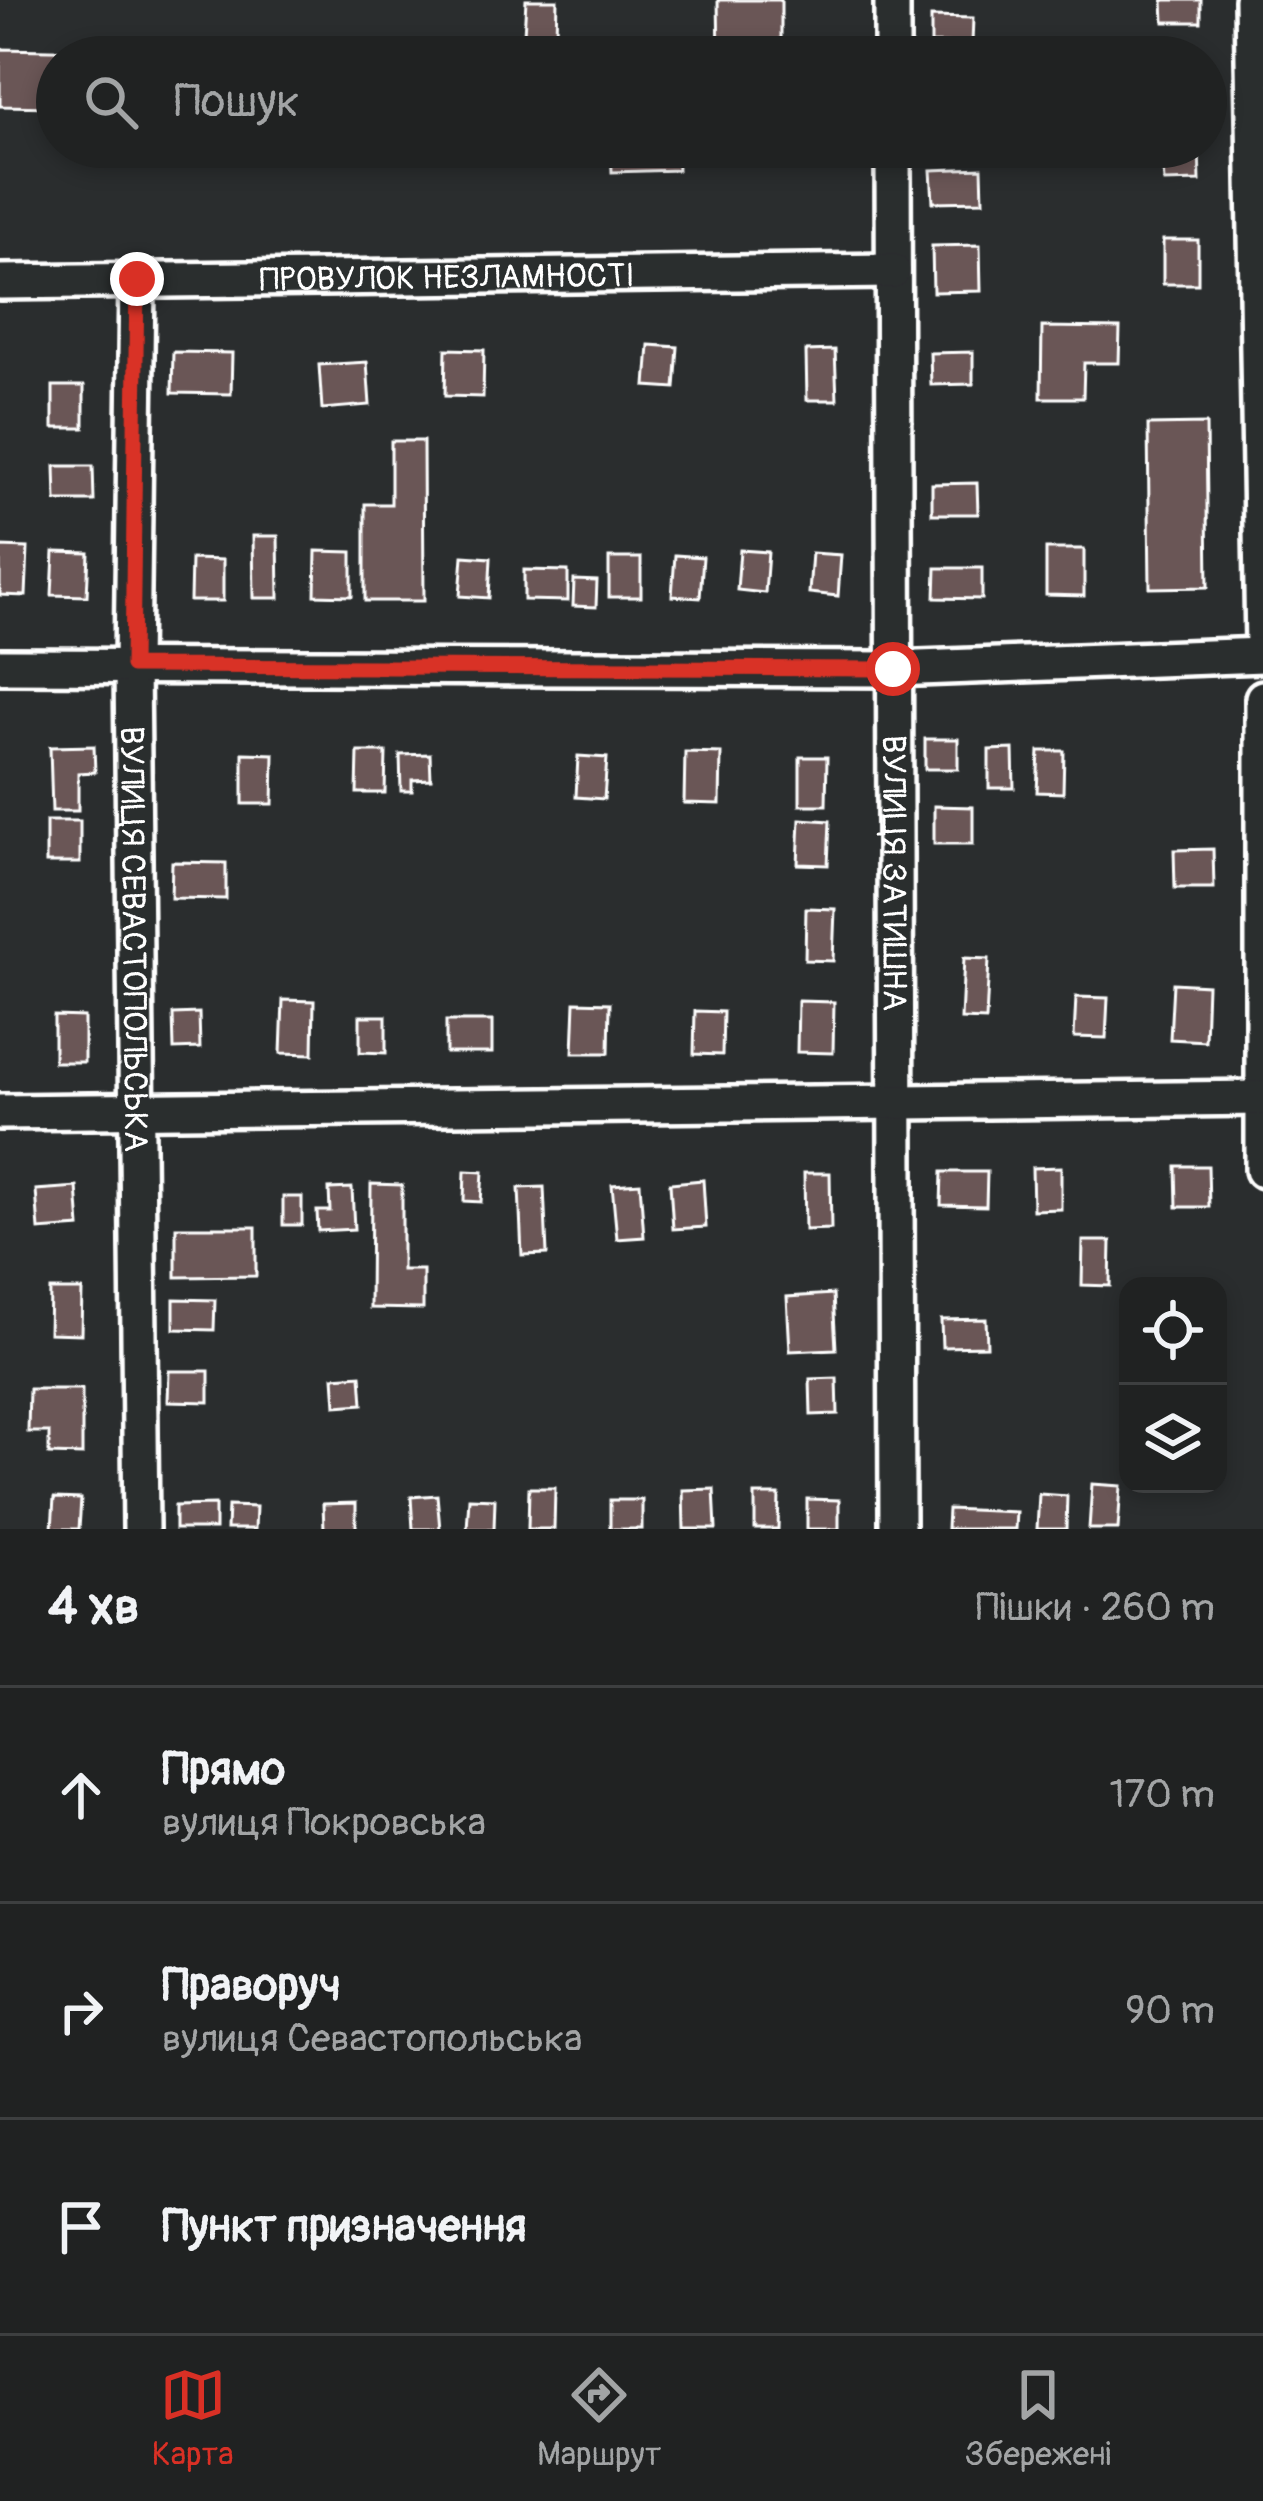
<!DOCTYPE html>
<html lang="uk">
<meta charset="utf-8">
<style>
:root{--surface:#202222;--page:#2d2f2f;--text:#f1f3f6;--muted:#a2a4a5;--line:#3d3f40;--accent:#d93025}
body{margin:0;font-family:Pangolin,sans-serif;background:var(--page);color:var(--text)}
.controls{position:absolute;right:36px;bottom:36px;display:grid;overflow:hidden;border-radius:24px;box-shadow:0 6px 18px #0003}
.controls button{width:108px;height:108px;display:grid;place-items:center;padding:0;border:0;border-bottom:3px solid var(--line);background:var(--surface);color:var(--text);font:60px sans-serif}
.stop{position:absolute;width:36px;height:36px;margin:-27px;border:9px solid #d93025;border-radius:50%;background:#fff}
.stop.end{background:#d93025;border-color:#fff;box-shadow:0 3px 12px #0008}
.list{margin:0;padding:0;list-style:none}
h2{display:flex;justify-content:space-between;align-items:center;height:156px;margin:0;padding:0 48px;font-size:51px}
h2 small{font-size:39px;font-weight:400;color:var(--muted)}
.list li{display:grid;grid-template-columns:78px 1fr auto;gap:36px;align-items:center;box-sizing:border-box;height:216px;padding:0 48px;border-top:3px solid var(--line)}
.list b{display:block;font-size:45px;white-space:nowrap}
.list p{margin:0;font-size:39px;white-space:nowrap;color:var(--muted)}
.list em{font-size:39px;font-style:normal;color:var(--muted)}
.icon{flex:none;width:66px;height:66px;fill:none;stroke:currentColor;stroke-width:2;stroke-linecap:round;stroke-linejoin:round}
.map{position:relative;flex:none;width:1263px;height:1529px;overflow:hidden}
.search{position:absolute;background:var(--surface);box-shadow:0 6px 18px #0003;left:36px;right:36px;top:36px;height:132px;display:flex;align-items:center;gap:30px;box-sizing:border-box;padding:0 42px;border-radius:66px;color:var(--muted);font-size:45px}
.sheet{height:804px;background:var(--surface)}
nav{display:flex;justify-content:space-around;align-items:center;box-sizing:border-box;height:168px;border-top:3px solid var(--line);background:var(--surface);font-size:33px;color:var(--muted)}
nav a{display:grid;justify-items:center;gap:6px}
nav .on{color:var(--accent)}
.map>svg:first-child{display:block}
.building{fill:#6a5756;stroke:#fff;stroke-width:3}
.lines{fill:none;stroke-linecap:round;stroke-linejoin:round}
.minor-casing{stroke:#fff;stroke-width:42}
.minor{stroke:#2a2d2e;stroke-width:33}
.route{stroke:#d93025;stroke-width:15}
.labels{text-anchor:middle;stroke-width:9;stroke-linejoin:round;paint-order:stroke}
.street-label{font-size:33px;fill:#fff;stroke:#2a2d2e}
</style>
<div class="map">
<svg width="1263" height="1529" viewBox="0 0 1263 1529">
<rect width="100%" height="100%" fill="#2a2d2e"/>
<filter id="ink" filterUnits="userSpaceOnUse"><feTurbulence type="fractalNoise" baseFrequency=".00833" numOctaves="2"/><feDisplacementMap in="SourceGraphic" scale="24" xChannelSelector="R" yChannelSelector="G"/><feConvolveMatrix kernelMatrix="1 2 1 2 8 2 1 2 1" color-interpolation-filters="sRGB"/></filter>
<g filter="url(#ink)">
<!-- building -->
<g class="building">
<polygon points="526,0 557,0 556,36 524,35"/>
<polygon points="718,0 781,0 781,57 719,57"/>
<polygon points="1163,0 1201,0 1201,22 1164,22"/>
<polygon points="931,17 973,18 972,44 931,43"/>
<polygon points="287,45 287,57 246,57 246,46"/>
<polygon points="0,49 97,51 97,57 57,57 57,107 0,106"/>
<polygon points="611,147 677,147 678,170 612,172"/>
<polygon points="1162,147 1199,147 1200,181 1164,182"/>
<polygon points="982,168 983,201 933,202 931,170"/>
<rect x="1163" y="240" width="35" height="44"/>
<polygon points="980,245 981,291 933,292 932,246"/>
<polygon points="1042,327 1120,328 1119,363 1084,363 1083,398 1041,398"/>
<polygon points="649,345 678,347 675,388 646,386"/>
<polygon points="446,349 484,350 483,397 445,396"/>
<polygon points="835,350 837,400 807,400 806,351"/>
<polygon points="173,352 232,353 231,394 172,393"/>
<polygon points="973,352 973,384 931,385 930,353"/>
<polygon points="367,362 370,405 322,409 319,365"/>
<rect x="53" y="386" width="31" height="42"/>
<polygon points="1206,424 1208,587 1150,588 1148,425"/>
<polygon points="391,441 423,441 424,601 365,601 365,504 391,504"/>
<polygon points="55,466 93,466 94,501 56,501"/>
<polygon points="977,483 978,514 932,514 932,484"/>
<polygon points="253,536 278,536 279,598 254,598"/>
<polygon points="0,547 28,548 26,596 0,595"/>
<polygon points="1046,549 1084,549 1084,596 1046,595"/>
<polygon points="740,550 768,552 765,593 737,590"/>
<polygon points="316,551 352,552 352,596 315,595"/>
<polygon points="54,552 89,553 87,596 52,595"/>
<polygon points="812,553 841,555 838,596 809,593"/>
<polygon points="675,555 703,557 700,598 672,596"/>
<polygon points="463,556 491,558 489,598 460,596"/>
<rect x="609" y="558" width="32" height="39"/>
<polygon points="191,559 223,560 223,601 190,601"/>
<polygon points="936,568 982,568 982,599 935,598"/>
<polygon points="524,570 568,571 568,601 524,600"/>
<polygon points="574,580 597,581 596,607 573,606"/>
<rect x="925" y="739" width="33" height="30"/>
<polygon points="94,746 95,772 78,773 78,811 52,811 50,747"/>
<polygon points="1013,749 1014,788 989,788 989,750"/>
<polygon points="1039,751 1064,751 1063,793 1037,792"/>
<polygon points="358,752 386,752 385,793 357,793"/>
<polygon points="685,752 721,753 720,804 684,803"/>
<polygon points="243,753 274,754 273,804 243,804"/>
<polygon points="430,754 431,779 412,780 412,791 401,791 400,755"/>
<polygon points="578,756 607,758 604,799 576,797"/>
<polygon points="800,757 827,757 826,805 800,805"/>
<polygon points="934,806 973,807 973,844 934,844"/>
<polygon points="800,819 830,821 828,865 798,864"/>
<rect x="46" y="821" width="34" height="42"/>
<polygon points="1213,849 1214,888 1175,888 1174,850"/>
<polygon points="172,862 226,863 226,899 171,898"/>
<polygon points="806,908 835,909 833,961 805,960"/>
<polygon points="964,958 989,959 986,1020 961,1019"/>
<polygon points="1173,983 1207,985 1205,1041 1170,1039"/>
<polygon points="1076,997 1108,998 1106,1038 1074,1037"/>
<polygon points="283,1000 314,1001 313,1054 281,1053"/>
<polygon points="798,1001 834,1002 833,1053 797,1052"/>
<polygon points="575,1002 610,1003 609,1053 573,1053"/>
<polygon points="695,1011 723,1012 722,1055 694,1054"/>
<polygon points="199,1013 200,1048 174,1049 173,1014"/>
<polygon points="54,1016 84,1017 84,1062 54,1062"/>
<polygon points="360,1016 386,1016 386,1053 360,1052"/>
<rect x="446" y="1021" width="46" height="32"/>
<polygon points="1176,1166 1208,1166 1209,1207 1177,1207"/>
<polygon points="1061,1167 1061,1209 1033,1210 1032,1168"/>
<polygon points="465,1171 483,1172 481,1202 464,1201"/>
<polygon points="942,1172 987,1172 986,1206 941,1205"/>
<polygon points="804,1173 830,1173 831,1229 805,1230"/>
<polygon points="703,1180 706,1227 673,1229 670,1183"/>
<polygon points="640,1183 644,1237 617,1239 612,1185"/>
<polygon points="371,1184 402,1185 402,1270 423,1270 423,1309 370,1308"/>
<polygon points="77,1187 80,1227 39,1230 36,1190"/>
<polygon points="544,1187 547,1254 522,1255 519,1188"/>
<polygon points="352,1188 354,1229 318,1231 317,1211 330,1211 329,1189"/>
<rect x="283" y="1197" width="19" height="28"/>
<polygon points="176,1227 256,1227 256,1276 176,1277"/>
<polygon points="1083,1241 1111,1241 1110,1286 1082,1285"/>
<polygon points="50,1290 82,1290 81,1334 49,1333"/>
<polygon points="833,1294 836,1349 790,1351 787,1297"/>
<polygon points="174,1299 215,1300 214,1330 174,1329"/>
<polygon points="986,1319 987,1346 942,1347 941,1320"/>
<polygon points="169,1371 209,1371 209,1402 168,1401"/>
<polygon points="361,1375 363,1404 336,1406 334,1377"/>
<polygon points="837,1378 838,1414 811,1415 810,1379"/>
<polygon points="29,1389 82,1389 82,1455 49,1454 49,1432 28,1432"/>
<polygon points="1092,1484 1121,1486 1118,1529 1089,1529"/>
<polygon points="529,1488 555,1488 554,1529 528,1529"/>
<polygon points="714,1489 716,1529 684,1529 683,1490"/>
<polygon points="1039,1494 1067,1496 1066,1529 1037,1529"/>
<polygon points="437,1495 440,1529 413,1529 411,1497"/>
<polygon points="755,1495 779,1495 778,1529 755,1529"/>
<polygon points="54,1498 81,1499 79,1529 52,1529"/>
<polygon points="469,1498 495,1499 494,1529 467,1529"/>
<polygon points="807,1499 839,1500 839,1529 807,1529"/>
<rect x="610" y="1500" width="32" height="29"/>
<polygon points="356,1503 356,1529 324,1529 323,1504"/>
<polygon points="215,1505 215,1529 175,1529 175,1506"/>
<polygon points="228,1506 256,1507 255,1529 227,1529"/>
<polygon points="948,1509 1016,1512 1015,1529 947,1529"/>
</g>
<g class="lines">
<defs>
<g id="minor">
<polyline points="892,0 892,57"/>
<polyline points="1252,0 1263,646"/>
<path id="s1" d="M893 147 897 1529"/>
<path id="s2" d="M137 279 132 666 141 1529"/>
<path id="s3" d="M0 282 893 271"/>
<polyline points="0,666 893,669 1263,655"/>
<polyline points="1263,698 1263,1170"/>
<polyline points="0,1112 1263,1098"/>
</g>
</defs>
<!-- minor casing -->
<use href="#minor" class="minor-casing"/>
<!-- minor -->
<use href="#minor" class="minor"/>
</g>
</g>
<g class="lines" filter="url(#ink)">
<!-- route -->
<polyline class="route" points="137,279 132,666 893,669"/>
</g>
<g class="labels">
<!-- street labels -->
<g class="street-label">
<text dy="12" stroke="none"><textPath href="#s3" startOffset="447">ПРОВУЛОК НЕЗЛАМНОСТІ</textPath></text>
<text dy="12" stroke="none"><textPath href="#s1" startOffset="726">ВУЛИЦЯ ЗАТИШНА</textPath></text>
<text dy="12" stroke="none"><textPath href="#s2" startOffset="660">ВУЛИЦЯ СЕВАСТОПОЛЬСЬКА</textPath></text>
</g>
</g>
</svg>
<div class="controls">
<button><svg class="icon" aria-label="locate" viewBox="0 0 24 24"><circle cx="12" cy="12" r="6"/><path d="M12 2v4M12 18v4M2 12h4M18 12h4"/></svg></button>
<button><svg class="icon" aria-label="layers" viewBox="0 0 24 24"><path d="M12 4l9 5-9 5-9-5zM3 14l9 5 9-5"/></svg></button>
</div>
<div class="stop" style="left:893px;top:669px"></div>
<div class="stop end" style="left:137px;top:279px"></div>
<div class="search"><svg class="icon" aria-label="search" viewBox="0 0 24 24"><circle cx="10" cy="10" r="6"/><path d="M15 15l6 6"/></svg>Пошук</div>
</div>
<section class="sheet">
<h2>4 хв<small>Пішки · 260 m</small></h2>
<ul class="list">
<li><svg class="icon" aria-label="ahead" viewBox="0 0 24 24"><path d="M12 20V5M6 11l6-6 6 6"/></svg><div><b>Прямо</b><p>вулиця Покровська</p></div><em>170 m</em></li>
<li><svg class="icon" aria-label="right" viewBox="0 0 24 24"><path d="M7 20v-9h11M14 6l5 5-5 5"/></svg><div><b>Праворуч</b><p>вулиця Севастопольська</p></div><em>90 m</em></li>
<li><svg class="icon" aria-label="arrive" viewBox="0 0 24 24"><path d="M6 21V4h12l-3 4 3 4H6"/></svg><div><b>Пункт призначення</b></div></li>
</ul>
</section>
<nav>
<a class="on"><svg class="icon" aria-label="map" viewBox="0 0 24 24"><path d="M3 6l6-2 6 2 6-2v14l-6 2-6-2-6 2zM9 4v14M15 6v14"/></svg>Карта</a>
<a><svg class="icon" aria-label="directions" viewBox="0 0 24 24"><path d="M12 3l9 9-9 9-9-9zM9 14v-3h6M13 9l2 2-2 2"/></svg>Маршрут</a>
<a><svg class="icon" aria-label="saved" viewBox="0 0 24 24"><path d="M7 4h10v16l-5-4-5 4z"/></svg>Збережені</a>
</nav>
